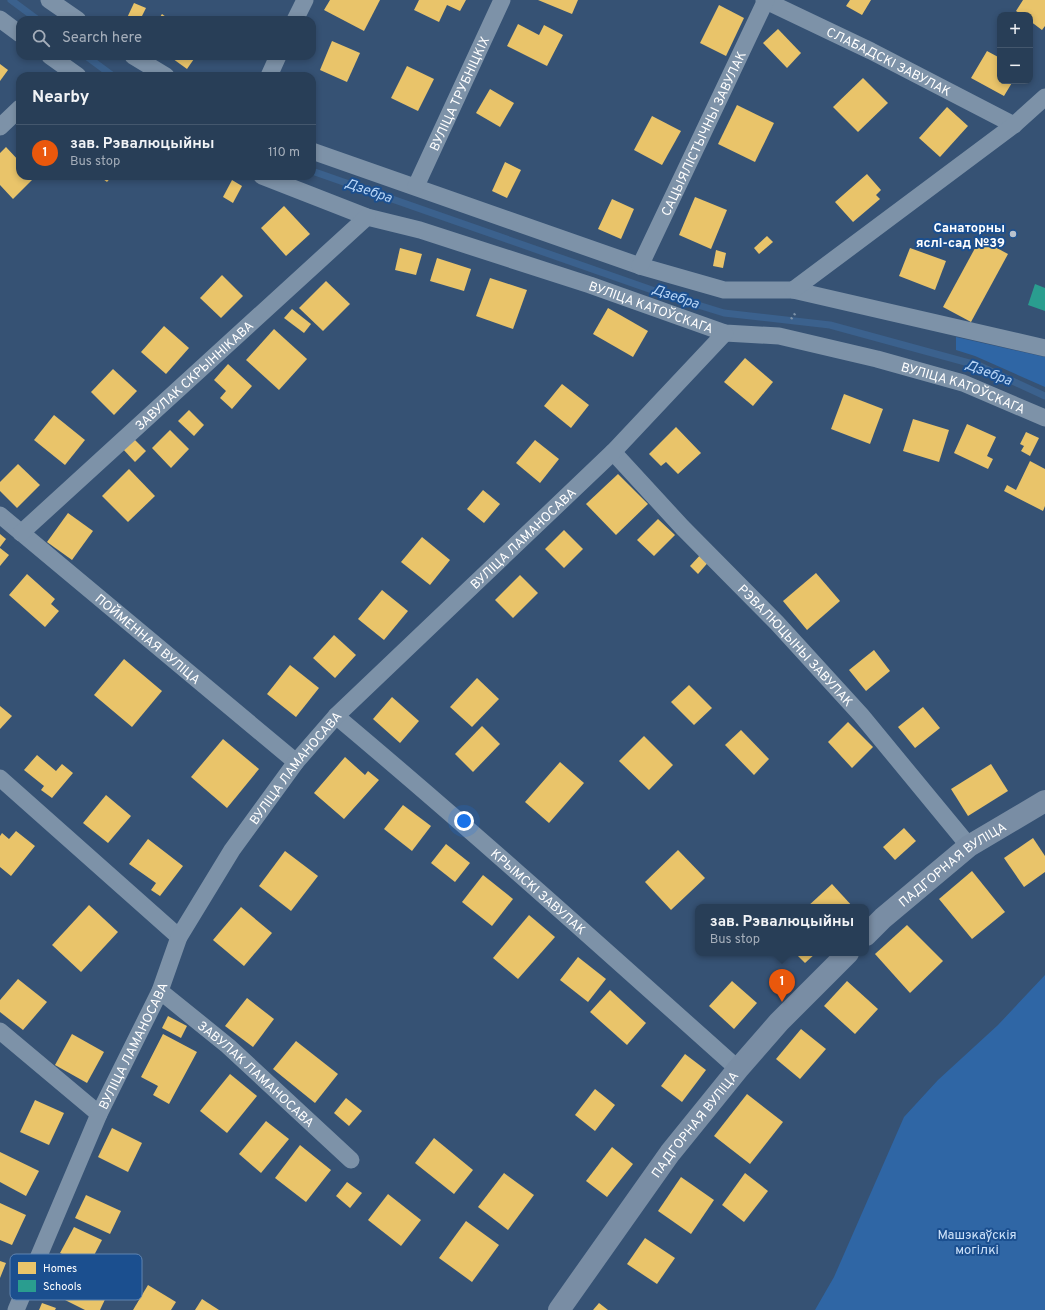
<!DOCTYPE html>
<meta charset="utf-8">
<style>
:root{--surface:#283e57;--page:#30455d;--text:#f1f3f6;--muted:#a5aeba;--line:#44576d;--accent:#ea580c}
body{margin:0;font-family:Overpass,sans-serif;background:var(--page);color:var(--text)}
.controls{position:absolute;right:12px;top:12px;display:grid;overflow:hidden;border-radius:8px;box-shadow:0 2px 6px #0003}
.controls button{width:36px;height:36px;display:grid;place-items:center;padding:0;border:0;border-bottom:1px solid var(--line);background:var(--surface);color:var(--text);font:20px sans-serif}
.you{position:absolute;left:464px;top:821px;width:14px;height:14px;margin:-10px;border:3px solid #fff;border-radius:50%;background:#1a73e8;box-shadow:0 0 0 6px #1a73e833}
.badge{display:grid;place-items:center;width:26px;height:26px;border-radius:50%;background:var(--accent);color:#fff;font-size:13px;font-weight:700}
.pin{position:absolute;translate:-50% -33px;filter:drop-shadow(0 1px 2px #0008)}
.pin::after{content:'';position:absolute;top:21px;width:14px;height:12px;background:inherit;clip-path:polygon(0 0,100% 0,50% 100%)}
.popup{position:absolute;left:695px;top:904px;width:174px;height:52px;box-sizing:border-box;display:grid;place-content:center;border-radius:8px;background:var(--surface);filter:drop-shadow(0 1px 3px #0005);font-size:13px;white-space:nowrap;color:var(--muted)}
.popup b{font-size:15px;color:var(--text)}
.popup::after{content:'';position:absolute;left:50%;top:100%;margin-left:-8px;border:8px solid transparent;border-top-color:var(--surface)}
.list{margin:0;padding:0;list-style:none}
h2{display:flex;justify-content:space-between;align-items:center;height:52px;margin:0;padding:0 16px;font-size:17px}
h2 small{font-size:13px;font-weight:400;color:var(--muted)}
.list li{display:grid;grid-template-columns:26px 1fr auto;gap:12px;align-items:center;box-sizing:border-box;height:56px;padding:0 16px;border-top:1px solid var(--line)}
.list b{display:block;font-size:15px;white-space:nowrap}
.list p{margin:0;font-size:13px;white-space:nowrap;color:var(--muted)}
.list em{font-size:13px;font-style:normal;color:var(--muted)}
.icon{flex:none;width:22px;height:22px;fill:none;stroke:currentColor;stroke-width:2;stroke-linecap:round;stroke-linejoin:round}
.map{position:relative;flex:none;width:1045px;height:1310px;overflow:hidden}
.search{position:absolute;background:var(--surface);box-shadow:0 2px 6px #0003;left:16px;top:16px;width:300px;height:44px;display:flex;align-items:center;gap:10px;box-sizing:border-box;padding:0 14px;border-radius:12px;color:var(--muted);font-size:15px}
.panel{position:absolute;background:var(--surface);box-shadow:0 2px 6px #0003;left:16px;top:72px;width:300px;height:108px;border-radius:12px}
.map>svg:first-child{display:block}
.green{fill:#2f66a5}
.homes{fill:#e9c46a}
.schools{fill:#2a9d8f}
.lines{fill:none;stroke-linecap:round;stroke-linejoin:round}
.stream{stroke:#3b618d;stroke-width:7}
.path{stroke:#7d92a8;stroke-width:2.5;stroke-dasharray:2 3;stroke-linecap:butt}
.street{stroke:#7d92a8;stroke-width:17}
.secondary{stroke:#798da4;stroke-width:22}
.poi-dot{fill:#b9c2ce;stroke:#1b4f8f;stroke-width:1.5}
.labels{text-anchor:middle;stroke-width:4;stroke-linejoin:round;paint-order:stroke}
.street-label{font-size:13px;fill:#fff;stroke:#1b4f8f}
.poi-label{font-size:13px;font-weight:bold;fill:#fff;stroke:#1b4f8f;text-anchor:end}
.park-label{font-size:13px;fill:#cfe3fa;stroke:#1b4f8f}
.water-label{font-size:14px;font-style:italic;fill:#b5d3f5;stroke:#1b4f8f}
.key{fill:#1b4f8f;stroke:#5f84b1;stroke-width:1}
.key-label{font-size:11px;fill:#fff}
</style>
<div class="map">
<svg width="1045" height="1310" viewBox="0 0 1045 1310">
<rect width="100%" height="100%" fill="#365274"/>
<!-- green -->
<g class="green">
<polygon points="956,337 1045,357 1045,387 975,356 956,350"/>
<polygon points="1045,975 1045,1310 815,1310 834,1277 904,1117 938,1080 998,1025"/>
</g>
<!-- homes -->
<g class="homes">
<polygon points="330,0 380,0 364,31 324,10"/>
<polygon points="419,0 466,0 460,11 447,5 439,22 414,10"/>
<polygon points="538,0 578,0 572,14"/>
<polygon points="850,0 871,0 862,15 846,6"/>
<polygon points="1023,0 1045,0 1045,26 1042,30 1030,21 1030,15 1022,15 1016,11"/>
<polygon points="134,3 146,8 140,20 126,20"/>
<polygon points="719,5 744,18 726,56 700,43"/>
<polygon points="162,14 170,20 158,20"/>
<polygon points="518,24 539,35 544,25 563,35 547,66 507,46"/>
<polygon points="778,29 801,53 787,68 763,43"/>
<polygon points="332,41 360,53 347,82 320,70"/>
<polygon points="987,51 1000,58 1000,81 1013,81 1004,96 971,78"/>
<polygon points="169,56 196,56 187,69"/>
<polygon points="0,64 8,70 0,81"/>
<polygon points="407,66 434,79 418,111 391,98"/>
<polygon points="863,78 888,103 858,132 833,107"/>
<polygon points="490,89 514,103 500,127 476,113"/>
<polygon points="737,105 774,123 755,162 718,144"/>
<polygon points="947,107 968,126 940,157 919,138"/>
<polygon points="652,116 681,131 662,165 634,150"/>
<polygon points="6,147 20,162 20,176 34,176 35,177 13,199 0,185 0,153"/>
<polygon points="505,162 521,170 507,198 492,191"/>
<polygon points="867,174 881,190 876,195 880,199 853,222 835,202"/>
<polygon points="99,176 112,176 107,182"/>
<polygon points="232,180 242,186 233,203 223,197"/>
<polygon points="695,197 727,210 711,249 679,235"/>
<polygon points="612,199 634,209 621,239 598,229"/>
<polygon points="284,206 310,234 286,256 261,228"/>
<polygon points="767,236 773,242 759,254 754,248"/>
<polygon points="980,239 1008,254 971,322 943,307"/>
<polygon points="400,248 422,254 416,275 395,270"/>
<polygon points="910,248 946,261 935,290 899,276"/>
<polygon points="716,250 726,253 723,268 713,266"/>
<polygon points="437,258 471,269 464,291 430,281"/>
<polygon points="222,275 243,296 221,318 200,298"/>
<polygon points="490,278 527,290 513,329 476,316"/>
<polygon points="326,281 350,304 323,331 299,308"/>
<polygon points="608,308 648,331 633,357 593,334"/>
<polygon points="292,309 311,324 304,333 284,318"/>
<polygon points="164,326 189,348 166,374 141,352"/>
<polygon points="274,329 307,359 279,390 246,360"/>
<polygon points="745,358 773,382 753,406 724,382"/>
<polygon points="228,364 252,386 232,409 220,398 226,391 214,380"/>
<polygon points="113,369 137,391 114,415 91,392"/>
<polygon points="562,384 589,405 571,428 544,406"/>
<polygon points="844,394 883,409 870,444 831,429"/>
<polygon points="189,410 204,425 194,436 178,421"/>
<polygon points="54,415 85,440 65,465 34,440"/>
<polygon points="913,419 949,430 939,462 903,451"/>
<polygon points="967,424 996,437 987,456 993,459 988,469 954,453"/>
<polygon points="676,427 701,453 678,474 666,462 661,466 649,454"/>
<polygon points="170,430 189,449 171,468 152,448"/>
<polygon points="1026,432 1039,438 1030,456 1021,451 1024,446 1020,444"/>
<polygon points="132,437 146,451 135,462 121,447"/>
<polygon points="535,440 559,459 540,483 516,463"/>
<polygon points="1030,461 1045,469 1045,506 1043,511 1004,491 1007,485 1016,490"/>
<polygon points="18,464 40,485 17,508 0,491 0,482"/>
<polygon points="129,469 155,496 128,522 102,496"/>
<polygon points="618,474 648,504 616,535 586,504"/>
<polygon points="483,490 500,504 484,523 467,509"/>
<polygon points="68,513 93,531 72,560 47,542"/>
<polygon points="658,519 675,535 654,556 637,540"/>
<polygon points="564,530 583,549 564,568 545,549"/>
<polygon points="0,534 6,539 0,547"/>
<polygon points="422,537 450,560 430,585 401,562"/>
<polygon points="0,548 9,555 0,566"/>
<polygon points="703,552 711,559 698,574 690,566"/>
<polygon points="816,573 840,601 807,630 783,601"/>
<polygon points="27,574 55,599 51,604 59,611 45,627 9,595"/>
<polygon points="520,575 538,593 513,618 495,600"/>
<polygon points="382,590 408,611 384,640 358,619"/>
<polygon points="334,635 356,655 335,678 313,658"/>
<polygon points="874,650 890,671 866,691 849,670"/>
<polygon points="124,659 162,691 132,727 94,695"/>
<polygon points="290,665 319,688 296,717 267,694"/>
<polygon points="477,678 499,699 472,727 450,707"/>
<polygon points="689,685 712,708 694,725 671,702"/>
<polygon points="392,697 419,721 400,743 373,719"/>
<polygon points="0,706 12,716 0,729"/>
<polygon points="923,707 940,728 915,748 898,727"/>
<polygon points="848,722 873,747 852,768 828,742"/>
<polygon points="482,726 500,744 473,772 455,754"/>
<polygon points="741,730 769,759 754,775 725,745"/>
<polygon points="644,736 673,765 649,790 619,761"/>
<polygon points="223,739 259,769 227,808 191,777"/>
<polygon points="37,755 56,771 62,764 73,773 52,798 41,790 44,786 24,770"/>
<polygon points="345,757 365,775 368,771 379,780 344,819 314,793"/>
<polygon points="560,762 584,783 549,823 525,802"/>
<polygon points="991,764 1008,791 968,816 951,789"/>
<polygon points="106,795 131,816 108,843 83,823"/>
<polygon points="403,805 431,826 412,851 384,829"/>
<polygon points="904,828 916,841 895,860 883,847"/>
<polygon points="16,831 35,846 11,876 0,867 0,836 2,833 9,839"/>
<polygon points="1033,838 1045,856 1045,872 1024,887 1004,858"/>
<polygon points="148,839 183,866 160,896 151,890 156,883 129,864"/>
<polygon points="446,844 470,863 455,882 431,863"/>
<polygon points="678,850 705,878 671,910 645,882"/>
<polygon points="285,851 318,876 291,911 259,886"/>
<polygon points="972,871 1005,912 972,939 939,899"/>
<polygon points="483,875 513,899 492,926 462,902"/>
<polygon points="832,884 853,907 807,907"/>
<polygon points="89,905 118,932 81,972 52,945"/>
<polygon points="241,907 272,933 244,966 213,940"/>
<polygon points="529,915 555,937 518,979 493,958"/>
<polygon points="907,925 943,961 910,993 875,954"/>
<polygon points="795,953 816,953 805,963"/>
<polygon points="578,957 606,979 588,1002 560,980"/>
<polygon points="18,979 47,1002 23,1030 0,1012 0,1000"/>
<polygon points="732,981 757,1003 734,1029 709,1006"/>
<polygon points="847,981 878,1009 855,1034 824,1006"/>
<polygon points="610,990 646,1023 627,1045 590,1012"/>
<polygon points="247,998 274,1019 253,1047 225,1026"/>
<polygon points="168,1016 187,1026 181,1038 162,1028"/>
<polygon points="801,1029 826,1049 800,1079 776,1059"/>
<polygon points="72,1034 104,1052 87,1083 55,1065"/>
<polygon points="163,1034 197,1052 169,1104 153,1095 158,1086 141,1077"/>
<polygon points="296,1041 338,1074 315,1103 273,1069"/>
<polygon points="685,1054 706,1070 682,1102 661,1086"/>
<polygon points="230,1074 257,1096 227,1133 200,1111"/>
<polygon points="595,1089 615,1105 595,1131 575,1115"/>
<polygon points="747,1094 783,1122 750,1164 714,1136"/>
<polygon points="346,1098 362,1111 349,1126 334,1113"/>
<polygon points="35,1100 64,1113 49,1145 20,1132"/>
<polygon points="266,1121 289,1139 261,1173 239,1154"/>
<polygon points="112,1128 142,1143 128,1172 98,1157"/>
<polygon points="434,1138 473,1170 454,1194 415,1163"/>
<polygon points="300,1145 331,1170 306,1202 275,1178"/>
<polygon points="612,1147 633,1164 607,1197 586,1181"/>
<polygon points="0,1152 39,1171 26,1196 0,1182"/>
<polygon points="504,1173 534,1195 508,1230 478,1207"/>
<polygon points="745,1173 768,1191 744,1222 722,1205"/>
<polygon points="681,1177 714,1200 691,1234 658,1211"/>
<polygon points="347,1182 362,1193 350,1208 336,1196"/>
<polygon points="388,1194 421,1220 401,1246 368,1220"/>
<polygon points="86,1195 121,1211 110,1234 75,1218"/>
<polygon points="0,1203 26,1215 12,1245 0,1240"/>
<polygon points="466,1221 499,1245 472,1282 439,1258"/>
<polygon points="74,1227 102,1240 88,1267 60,1253"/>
<polygon points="645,1238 675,1258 657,1284 627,1264"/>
<polygon points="0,1261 6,1263 0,1278"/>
<polygon points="78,1275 109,1291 100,1310 85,1310 65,1300"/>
<polygon points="148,1285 176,1302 171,1310 133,1310"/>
<polygon points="202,1299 219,1310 195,1310"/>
<polygon points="42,1303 56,1308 55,1310 39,1310"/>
<polygon points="599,1303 608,1310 593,1310"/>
</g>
<!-- schools -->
<polygon class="schools" points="1035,284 1045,288 1045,311 1028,305"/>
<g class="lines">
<!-- stream -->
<g class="stream">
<polyline points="11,0 38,20"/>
<polyline points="86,56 113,76"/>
<polyline points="312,171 672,297 724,313 830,325 980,366 1045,396"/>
</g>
<!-- path -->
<polyline class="path" points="791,319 797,311"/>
<!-- street -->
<g class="street">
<polyline points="49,0 78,20"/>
<path id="s1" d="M764 0 871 51 1014 125"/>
<polyline points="0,19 20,34"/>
<polyline points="295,20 305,0"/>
<polyline points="50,56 78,76"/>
<polyline points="133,56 166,76"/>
<polyline points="269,76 278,56"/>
<polyline points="0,127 20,108"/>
<polyline points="312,151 640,266 724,290 793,290 1045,348"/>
<path id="s2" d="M262 176 367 217 420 230 590 285 725 333 779 336 877 359 963 383 1045 418"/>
<path id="s3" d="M416 186 502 0"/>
<path id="s4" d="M640 266 766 0"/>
<polyline points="793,290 1014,125 1045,97"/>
<path id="s5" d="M613 452 682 527 777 623 861 715 969 846"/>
<path id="s6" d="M0 515 296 762"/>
<path id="s7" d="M21 533 367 217"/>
<path id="s8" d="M336 716C473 831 605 950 738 1069"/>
<polyline points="0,778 179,937"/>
<path id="s9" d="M160 991 228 1046 351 1160"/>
<polyline points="0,1031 99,1114"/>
<path id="s10" d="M16 1310 99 1114 160 991 179 937 232 850 296 762 336 716 613 452 725 333"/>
</g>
<!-- secondary -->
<g class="secondary">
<path id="s11" d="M866 935 883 918 969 846 1045 801"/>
<path id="s12" d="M559 1310 670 1153 738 1069 779 1022 848 953"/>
</g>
</g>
<!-- markers -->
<circle class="poi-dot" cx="1013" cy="234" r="4"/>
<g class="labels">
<!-- street labels -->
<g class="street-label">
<text dy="5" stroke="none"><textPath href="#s1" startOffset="139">СЛАБАДСКІ ЗАВУЛАК</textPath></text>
<text dy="5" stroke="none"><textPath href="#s3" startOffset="102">ВУЛІЦА ТРУБНІЦКІХ</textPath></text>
<text dy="5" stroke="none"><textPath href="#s4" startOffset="147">САЦЫЯЛІСТЫЧНЫ ЗАВУЛАК</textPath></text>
<text dy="5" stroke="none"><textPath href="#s2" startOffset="411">ВУЛІЦА КАТОЎСКАГА</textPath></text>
<text dy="5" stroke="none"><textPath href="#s7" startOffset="234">ЗАВУЛАК СКРЫННІКАВА</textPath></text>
<text dy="5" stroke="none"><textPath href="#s2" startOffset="735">ВУЛІЦА КАТОЎСКАГА</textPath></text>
<text dy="5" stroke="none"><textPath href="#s10" startOffset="937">ВУЛІЦА ЛАМАНОСАВА</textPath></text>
<text dy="5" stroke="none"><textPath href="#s6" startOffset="193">ПОЙМЕННАЯ ВУЛІЦА</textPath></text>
<text dy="5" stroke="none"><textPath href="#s5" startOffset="266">РЭВАЛЮЦЫНЫ ЗАВУЛАК</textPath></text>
<text dy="5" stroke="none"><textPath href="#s10" startOffset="613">ВУЛІЦА ЛАМАНОСАВА</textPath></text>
<text dy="5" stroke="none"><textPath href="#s11" startOffset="112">ПАДГОРНАЯ ВУЛІЦА</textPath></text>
<text dy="5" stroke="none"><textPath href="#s8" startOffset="268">КРЫМСКІ ЗАВУЛАК</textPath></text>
<text dy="5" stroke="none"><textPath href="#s10" startOffset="289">ВУЛІЦА ЛАМАНОСАВА</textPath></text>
<text dy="5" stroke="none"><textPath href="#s9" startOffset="127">ЗАВУЛАК ЛАМАНОСАВА</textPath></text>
<text dy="5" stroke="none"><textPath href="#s12" startOffset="230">ПАДГОРНАЯ ВУЛІЦА</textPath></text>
</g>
<!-- poi labels -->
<g class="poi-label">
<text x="1005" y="232">Санаторны<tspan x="1005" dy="15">яслі-сад №39</tspan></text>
</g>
<!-- park labels -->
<g class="park-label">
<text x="977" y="1239">Машэкаўскія<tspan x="977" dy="15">могілкі</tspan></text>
</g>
<!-- water labels -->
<g class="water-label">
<text transform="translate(369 190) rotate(19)" y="5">Дзебра</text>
<text transform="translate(676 296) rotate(19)" y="5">Дзебра</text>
<text transform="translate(989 372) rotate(21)" y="5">Дзебра</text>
</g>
</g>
<!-- legend -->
<rect x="10" y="1254" width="132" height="46" rx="6" class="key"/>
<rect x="18" y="1262" width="18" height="12" fill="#e9c46a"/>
<rect x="18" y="1280" width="18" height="12" fill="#2a9d8f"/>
<g class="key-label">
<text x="43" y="1272">Homes</text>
<text x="43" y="1290">Schools</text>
</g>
</svg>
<div class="controls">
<button>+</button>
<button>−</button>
</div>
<div class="you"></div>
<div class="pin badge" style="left:782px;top:1002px">1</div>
<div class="popup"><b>зав. Рэвалюцыйны</b>Bus stop</div>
<div class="search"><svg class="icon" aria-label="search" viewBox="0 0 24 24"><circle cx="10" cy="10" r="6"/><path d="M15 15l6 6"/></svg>Search here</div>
<section class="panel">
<h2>Nearby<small></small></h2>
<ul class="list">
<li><span class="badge">1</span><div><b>зав. Рэвалюцыйны</b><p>Bus stop</p></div><em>110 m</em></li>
</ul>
</section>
</div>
